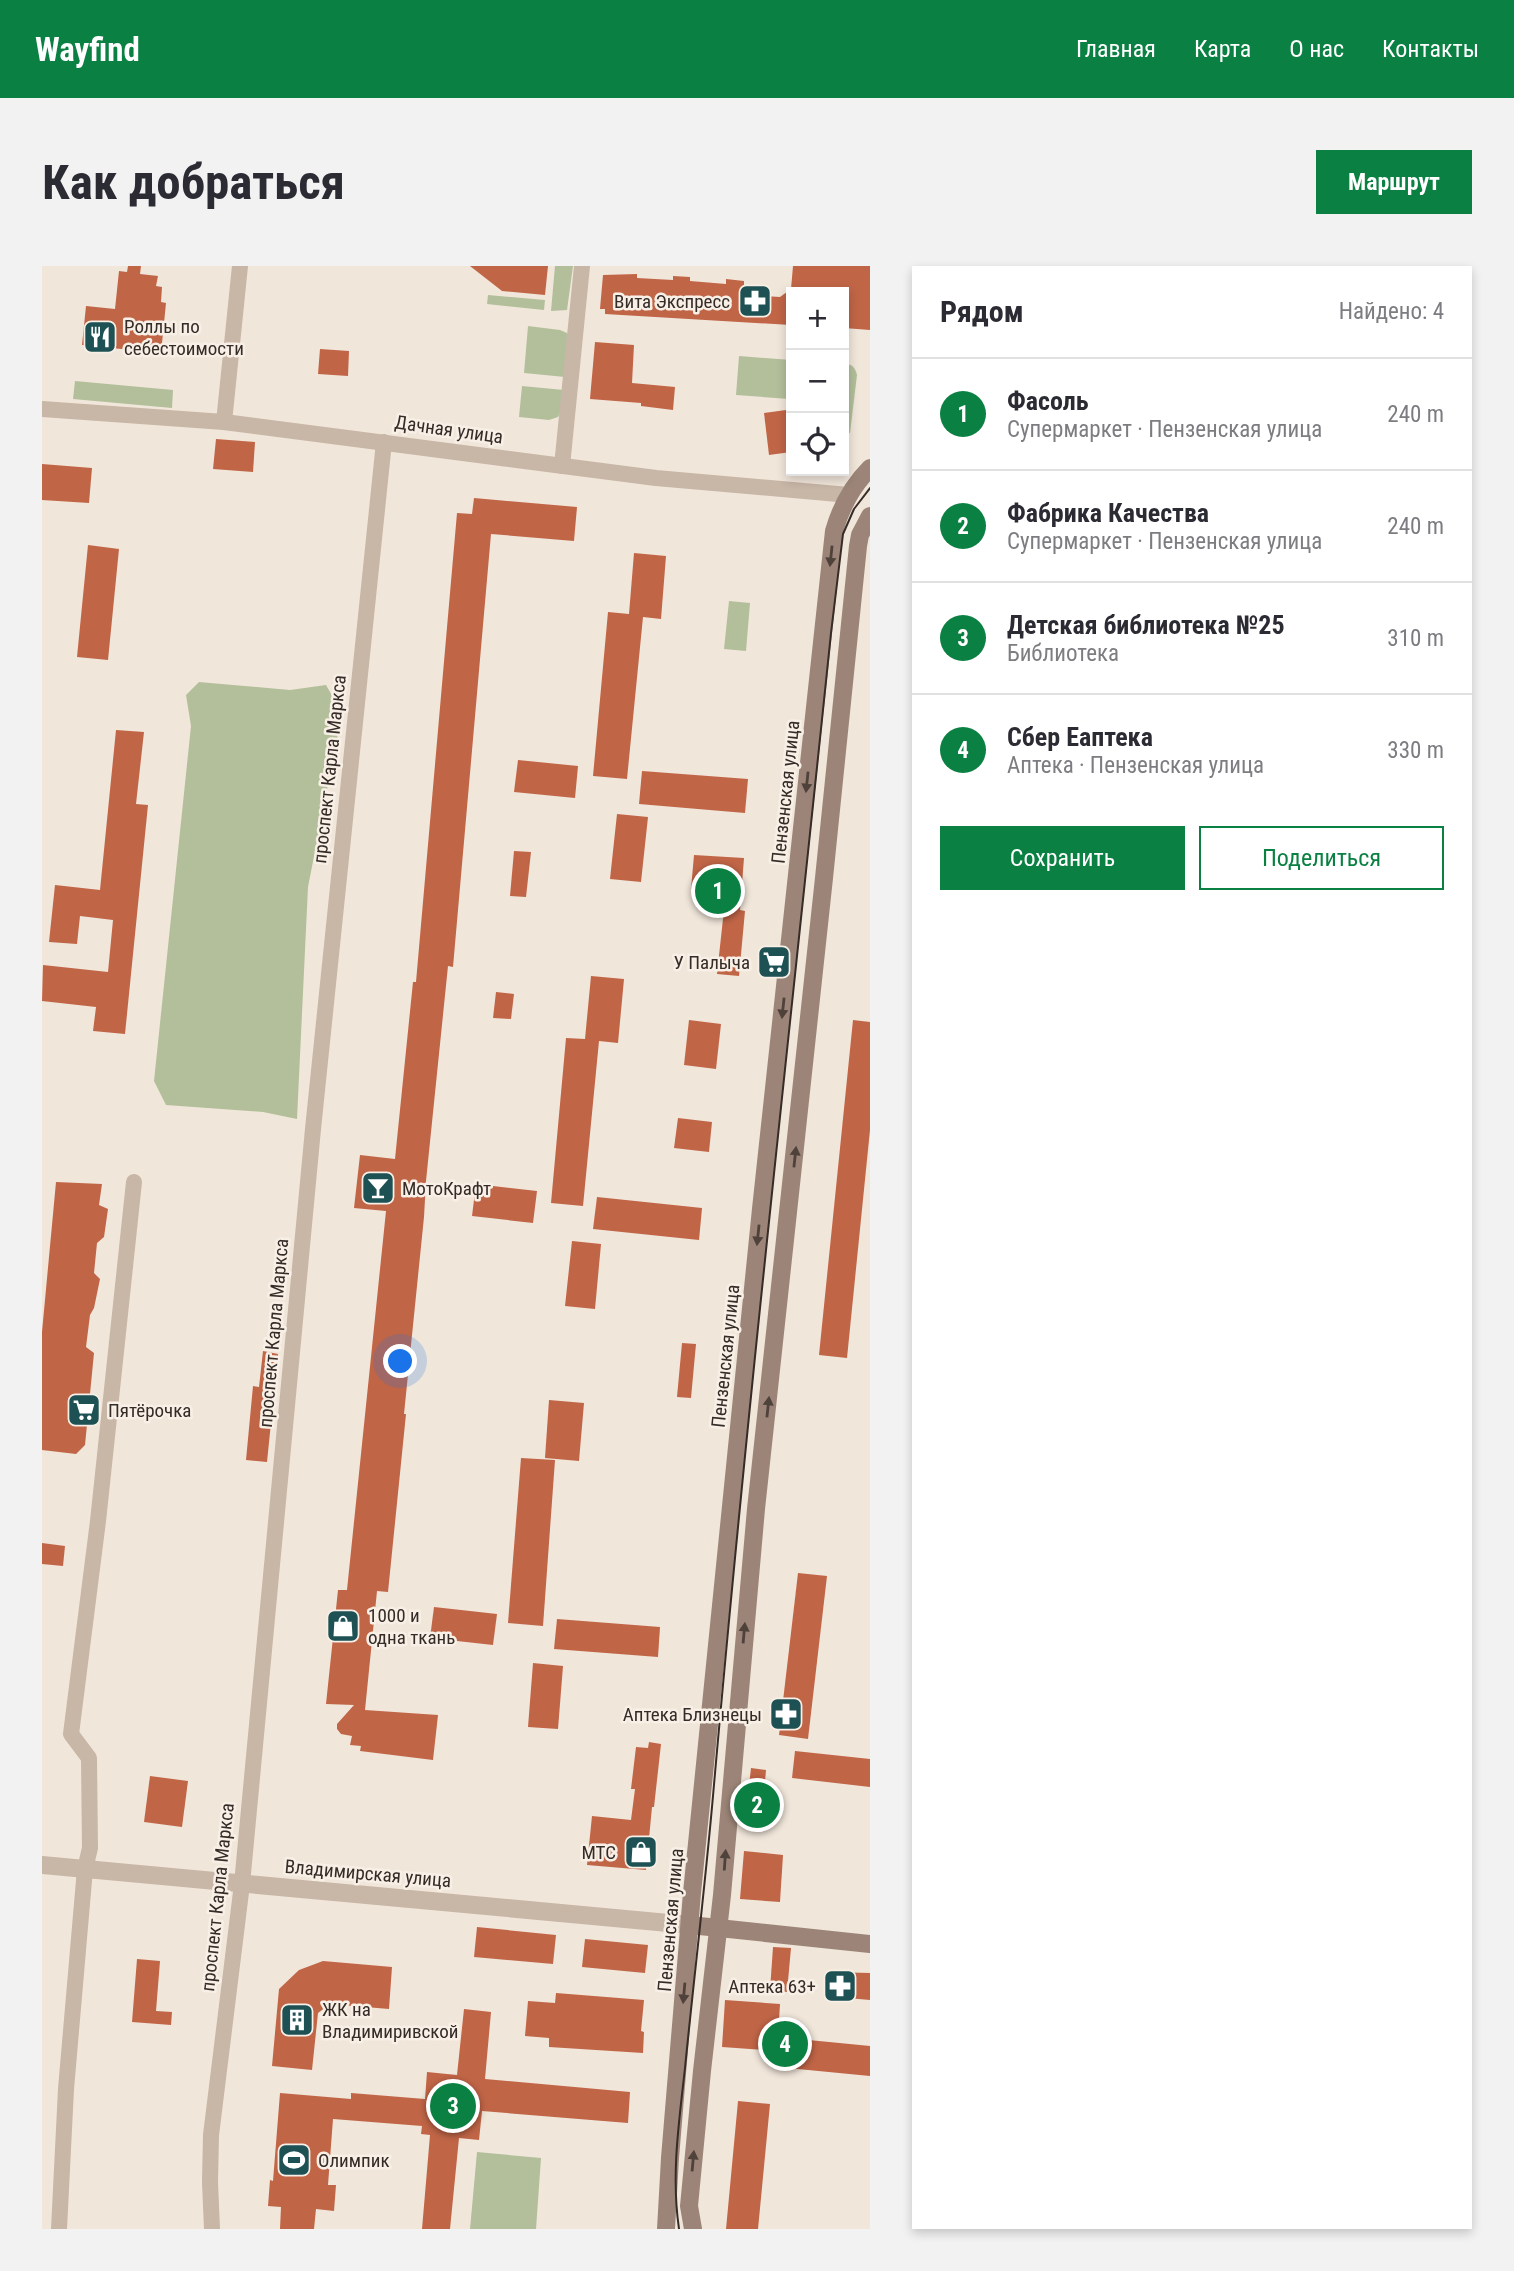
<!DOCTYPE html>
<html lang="ru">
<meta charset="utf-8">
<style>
:root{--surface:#fff;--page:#f2f2f3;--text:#2b2b33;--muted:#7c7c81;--line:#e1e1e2;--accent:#0b8043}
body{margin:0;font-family:"Roboto Condensed",sans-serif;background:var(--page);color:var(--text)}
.controls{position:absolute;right:21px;top:21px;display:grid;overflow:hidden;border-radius:0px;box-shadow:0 4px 10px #0003}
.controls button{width:63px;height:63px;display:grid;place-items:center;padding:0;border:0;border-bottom:2px solid var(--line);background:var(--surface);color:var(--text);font:35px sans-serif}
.you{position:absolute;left:359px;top:1096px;width:24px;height:24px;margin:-18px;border:5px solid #fff;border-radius:50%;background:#1a73e8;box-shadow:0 0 0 10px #1a73e833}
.badge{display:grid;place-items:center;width:46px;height:46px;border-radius:50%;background:var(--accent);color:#fff;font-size:23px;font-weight:700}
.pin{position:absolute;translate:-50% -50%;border:4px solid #fff;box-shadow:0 2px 7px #0006}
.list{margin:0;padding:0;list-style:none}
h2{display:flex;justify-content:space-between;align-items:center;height:91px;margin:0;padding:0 28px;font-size:30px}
h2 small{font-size:23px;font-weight:400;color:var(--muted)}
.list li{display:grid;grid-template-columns:46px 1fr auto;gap:21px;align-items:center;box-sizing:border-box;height:112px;padding:0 28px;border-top:2px solid var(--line)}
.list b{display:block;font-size:26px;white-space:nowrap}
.list p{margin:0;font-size:23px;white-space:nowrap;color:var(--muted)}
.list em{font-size:23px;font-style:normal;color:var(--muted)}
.actions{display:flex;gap:14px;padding:21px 28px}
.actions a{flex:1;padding:16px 0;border:2px solid var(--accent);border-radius:0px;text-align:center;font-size:24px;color:var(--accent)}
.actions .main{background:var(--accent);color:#fff}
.icon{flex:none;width:38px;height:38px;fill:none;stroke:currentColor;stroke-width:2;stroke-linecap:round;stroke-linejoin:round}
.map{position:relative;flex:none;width:828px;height:1963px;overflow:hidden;border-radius:0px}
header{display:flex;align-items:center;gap:42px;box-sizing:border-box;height:98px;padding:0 35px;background:var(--accent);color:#fff}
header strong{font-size:33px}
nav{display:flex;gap:38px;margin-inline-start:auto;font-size:24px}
.intro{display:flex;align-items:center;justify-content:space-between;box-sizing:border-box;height:168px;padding:0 42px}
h1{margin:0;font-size:49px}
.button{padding:18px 32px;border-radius:0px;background:var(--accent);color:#fff;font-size:24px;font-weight:700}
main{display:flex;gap:42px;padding:0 42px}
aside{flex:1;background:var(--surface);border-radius:0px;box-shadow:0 4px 10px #0003}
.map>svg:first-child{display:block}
.green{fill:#b3bf9b}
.building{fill:#c16547}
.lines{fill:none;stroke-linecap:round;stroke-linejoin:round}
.minor{stroke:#c8b6a7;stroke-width:16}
.tertiary{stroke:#c8b6a7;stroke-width:18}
.secondary{stroke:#9c8578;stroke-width:18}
.tram{stroke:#352b27;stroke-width:2}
.oneway{fill:#4f423b}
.labels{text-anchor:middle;stroke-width:5;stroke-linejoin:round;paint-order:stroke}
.poi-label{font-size:19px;fill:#352b27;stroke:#f8f0e6;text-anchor:start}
.street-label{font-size:19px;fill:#352b27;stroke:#f8f0e6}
</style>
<header>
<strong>Wayfind</strong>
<nav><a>Главная</a><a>Карта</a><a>О нас</a><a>Контакты</a></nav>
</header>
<div class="intro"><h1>Как добраться</h1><a class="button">Маршрут</a></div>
<main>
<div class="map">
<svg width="828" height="1963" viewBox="0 0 828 1963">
<rect width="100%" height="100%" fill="#f1e6da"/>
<!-- green -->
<g class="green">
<polygon points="513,0 531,0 525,44 509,45"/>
<polygon points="446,29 503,34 502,44 445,38"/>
<polygon points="486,60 518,64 525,67 527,74 523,111 482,107"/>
<polygon points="697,90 749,94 747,133 694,129"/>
<path d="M802 98C810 98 813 101 815 109L808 167 802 166Z"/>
<polygon points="33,115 131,124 130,142 31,133"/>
<polygon points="480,120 522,124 520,142 516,151 507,154 477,151"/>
<polygon points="687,335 708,337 704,385 682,383"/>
<polygon points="157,416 248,424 284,419 300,447 266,621 255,853 221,846 124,839 112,815 149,460 144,429"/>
<polygon points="435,1886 499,1892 494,1963 428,1963"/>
</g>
<!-- building -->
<g class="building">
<polygon points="86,0 99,0 98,8 116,10 114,20 120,21 119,36 124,37 119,87 40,79 44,40 73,43 77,5 85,6"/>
<polygon points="428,0 506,0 503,29 460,25"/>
<polygon points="751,0 828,0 828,64 802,62 802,26 749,26 749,59 563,48 563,43 558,43 561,9 595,8 595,12 631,14 631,10 648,11 648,15 684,18 684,13 702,15 702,19 722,21 722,30 738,31 749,23"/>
<polygon points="553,76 592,79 590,117 633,121 631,144 599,140 599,137 548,133"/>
<polygon points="278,83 307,85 306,110 276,108"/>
<polygon points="744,144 749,186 727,189 722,147"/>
<polygon points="174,173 213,176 211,206 171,203"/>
<polygon points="0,198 50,202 47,237 0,234"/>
<polygon points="432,232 535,241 532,275 449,268 411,701 406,700 384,915 382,951 362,1148 364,1148 346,1326 335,1325 323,1444 396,1449 391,1494 318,1485 319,1480 308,1479 310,1470 299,1468 295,1463 295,1458 312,1439 284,1438 296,1324 305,1324 344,945 312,942 318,889 353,893 371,716 374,716 415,247 430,248"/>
<polygon points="46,279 77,283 66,394 35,391"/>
<polygon points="592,287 624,290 619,353 601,351 585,513 551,510 566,346 587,348"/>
<polygon points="74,464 102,466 94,538 106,539 83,768 51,765 54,741 0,735 1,699 66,706 71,654 38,650 35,678 7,676 13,619 58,624"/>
<polygon points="476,494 536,500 533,532 472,526"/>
<polygon points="600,505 706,513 703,547 597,538"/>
<polygon points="575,548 606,551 599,616 568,613"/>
<polygon points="472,585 489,586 484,631 468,630"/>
<polygon points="652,589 702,592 698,644 703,645 697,710 675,708 684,625 649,623"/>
<polygon points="549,710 582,713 576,777 557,775 541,940 509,937 524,772 543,773"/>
<polygon points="454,726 472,728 469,753 451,752"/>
<polygon points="647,754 679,758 674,803 642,799"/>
<polygon points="811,754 828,756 828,864 805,1092 777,1089"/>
<polygon points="636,852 670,856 667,886 632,882"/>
<polygon points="14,916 60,918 57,939 66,943 62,971 55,977 52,1007 58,1013 52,1042 48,1049 44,1081 52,1087 43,1179 34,1188 0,1184 0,1066"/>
<polygon points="434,918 495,925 491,957 430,950"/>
<polygon points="555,931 660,942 657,974 551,963"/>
<polygon points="530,975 559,978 553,1043 523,1040"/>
<polygon points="640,1077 654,1078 649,1132 635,1131"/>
<polygon points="221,1085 236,1088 225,1196 204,1194 211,1120 217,1121"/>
<polygon points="507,1134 542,1137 537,1195 503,1192"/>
<polygon points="479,1192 513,1194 501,1360 466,1357"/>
<polygon points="0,1277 23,1280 21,1300 0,1298"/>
<polygon points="756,1307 785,1310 766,1473 737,1469"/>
<polygon points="392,1341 455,1348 451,1379 388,1372"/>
<polygon points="515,1353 618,1361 616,1391 512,1383"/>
<polygon points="491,1397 521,1400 516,1463 486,1461"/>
<polygon points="607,1476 619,1478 612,1541 610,1541 604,1604 545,1599 550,1550 589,1554 593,1523 589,1523 594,1481 606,1482"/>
<polygon points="753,1485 828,1493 828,1521 750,1512"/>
<polygon points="709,1502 724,1504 721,1539 705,1537"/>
<polygon points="108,1510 146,1515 140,1561 102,1556"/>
<polygon points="702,1585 741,1589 738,1636 698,1633"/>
<polygon points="435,1661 514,1669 511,1698 432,1691"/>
<polygon points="543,1673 606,1679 603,1707 540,1701"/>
<polygon points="731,1681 749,1682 745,1726 728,1724"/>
<polygon points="95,1693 118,1695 114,1745 130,1746 129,1759 90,1756"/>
<polygon points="281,1695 350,1701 347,1743 288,1738 276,1747 270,1804 230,1800 237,1723 257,1704"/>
<polygon points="790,1706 828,1707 828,1734 805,1732 805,1734 789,1734"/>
<polygon points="514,1727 602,1734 599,1765 602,1766 601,1787 507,1781 507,1772 483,1770 486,1735 513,1737"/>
<polygon points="683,1734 738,1738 736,1771 828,1780 828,1810 735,1801 737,1785 680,1781"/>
<polygon points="422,1743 449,1746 443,1813 588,1826 586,1857 440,1845 437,1874 417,1872 408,1963 380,1963 388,1869 379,1868 380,1860 291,1853 286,1919 294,1919 292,1945 274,1943 272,1963 238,1963 239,1941 226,1940 228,1914 231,1915 238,1827 309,1833 309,1827 383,1833 385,1806 415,1809"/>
<polygon points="696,1835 728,1838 716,1963 684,1963"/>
</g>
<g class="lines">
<!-- minor -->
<g class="minor">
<polyline points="0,143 182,156 614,212 807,229"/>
<polyline points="182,156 198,0"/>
<polyline points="520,200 540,0"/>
<polyline points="17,1963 24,1823 43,1603 48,1582 47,1492 29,1468 56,1255 92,916"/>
<polyline points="170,1963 168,1916 169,1869 200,1618 271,863 342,176"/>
</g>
<!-- tertiary -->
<polyline class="tertiary" points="0,1599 648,1659"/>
<!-- secondary -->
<g class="secondary">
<polyline points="648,1659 828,1678"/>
<path d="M624 1963 628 1892 650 1627 719 943 792 265C799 241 810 220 828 202"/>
<polyline points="651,1963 647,1940 660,1805 680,1629 714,1243 782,612 816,280 818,269 828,250"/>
</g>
<!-- tram -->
<path class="tram" d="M637 1963C629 1909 637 1856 643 1802 652 1711 663 1621 671 1530 705 1142 749 754 789 367L801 268 812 243 828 222"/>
</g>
<!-- one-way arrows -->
<defs><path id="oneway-solid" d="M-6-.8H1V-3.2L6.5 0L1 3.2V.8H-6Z" transform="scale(1.75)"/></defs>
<g class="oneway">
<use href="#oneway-solid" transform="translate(789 290) rotate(96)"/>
<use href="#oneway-solid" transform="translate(765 516) rotate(96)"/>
<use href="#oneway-solid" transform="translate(741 742) rotate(96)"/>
<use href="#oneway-solid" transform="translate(753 891) rotate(-84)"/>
<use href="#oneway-solid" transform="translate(716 969) rotate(96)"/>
<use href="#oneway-solid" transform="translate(726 1141) rotate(-84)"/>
<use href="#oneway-solid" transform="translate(702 1367) rotate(-85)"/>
<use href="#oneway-solid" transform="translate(683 1594) rotate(-86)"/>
<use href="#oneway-solid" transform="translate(642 1727) rotate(95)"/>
<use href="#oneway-solid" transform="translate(651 1895) rotate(-85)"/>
</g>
<!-- icons -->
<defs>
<symbol id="pharmacy-square" viewBox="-11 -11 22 22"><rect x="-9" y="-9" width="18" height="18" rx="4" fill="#1e5154" stroke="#f8f0e6"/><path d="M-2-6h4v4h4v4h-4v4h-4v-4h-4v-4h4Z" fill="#fff"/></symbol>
<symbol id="restaurant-square" viewBox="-11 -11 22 22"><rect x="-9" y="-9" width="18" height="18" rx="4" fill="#1e5154" stroke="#f8f0e6"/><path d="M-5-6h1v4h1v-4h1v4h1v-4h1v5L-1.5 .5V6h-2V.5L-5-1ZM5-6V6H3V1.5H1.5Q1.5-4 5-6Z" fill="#fff"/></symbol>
<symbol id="supermarket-square" viewBox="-11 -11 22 22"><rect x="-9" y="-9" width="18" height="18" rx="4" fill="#1e5154" stroke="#f8f0e6"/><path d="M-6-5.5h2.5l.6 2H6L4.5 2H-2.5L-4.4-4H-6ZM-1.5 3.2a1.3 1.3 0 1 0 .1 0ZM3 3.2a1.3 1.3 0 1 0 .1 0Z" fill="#fff"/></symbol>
<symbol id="bar-square" viewBox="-11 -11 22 22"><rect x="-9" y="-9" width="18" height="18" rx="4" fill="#1e5154" stroke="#f8f0e6"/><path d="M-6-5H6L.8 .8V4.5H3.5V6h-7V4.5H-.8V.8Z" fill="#fff"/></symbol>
<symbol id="shop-square" viewBox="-11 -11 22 22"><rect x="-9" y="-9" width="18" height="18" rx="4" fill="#1e5154" stroke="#f8f0e6"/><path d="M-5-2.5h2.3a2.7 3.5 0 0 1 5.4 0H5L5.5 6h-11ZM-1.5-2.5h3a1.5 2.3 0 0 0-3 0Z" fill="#fff"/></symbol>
<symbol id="building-square" viewBox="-11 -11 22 22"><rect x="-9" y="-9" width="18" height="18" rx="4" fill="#1e5154" stroke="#f8f0e6"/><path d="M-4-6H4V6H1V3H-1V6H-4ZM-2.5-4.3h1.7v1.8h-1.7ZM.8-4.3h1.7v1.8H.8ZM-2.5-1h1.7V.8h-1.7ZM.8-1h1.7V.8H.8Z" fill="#fff"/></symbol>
<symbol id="stadium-square" viewBox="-11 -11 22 22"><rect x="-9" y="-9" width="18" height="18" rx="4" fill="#1e5154" stroke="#f8f0e6"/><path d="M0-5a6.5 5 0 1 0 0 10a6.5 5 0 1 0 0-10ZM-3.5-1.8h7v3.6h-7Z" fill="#fff"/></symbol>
</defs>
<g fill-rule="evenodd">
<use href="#pharmacy-square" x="694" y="16" width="38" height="38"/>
<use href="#restaurant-square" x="39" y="52" width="38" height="38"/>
<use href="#supermarket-square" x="713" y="677" width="38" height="38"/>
<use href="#bar-square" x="317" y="903" width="38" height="38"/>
<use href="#supermarket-square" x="23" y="1125" width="38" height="38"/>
<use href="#shop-square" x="282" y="1341" width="38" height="38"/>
<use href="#pharmacy-square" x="725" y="1429" width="38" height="38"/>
<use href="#shop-square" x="580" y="1567" width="38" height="38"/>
<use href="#pharmacy-square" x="779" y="1701" width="38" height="38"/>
<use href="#building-square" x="236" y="1735" width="38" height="38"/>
<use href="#stadium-square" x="233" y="1875" width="38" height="38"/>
</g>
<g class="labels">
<!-- poi labels -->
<g class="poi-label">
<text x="688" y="42" text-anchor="end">Вита Экспресс</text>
<text x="82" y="67">Роллы по<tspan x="82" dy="22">себестоимости</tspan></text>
<text x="708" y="703" text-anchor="end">У Палыча</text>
<text x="360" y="929">МотоКрафт</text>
<text x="66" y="1151">Пятёрочка</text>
<text x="326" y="1356">1000 и<tspan x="326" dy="22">одна ткань</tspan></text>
<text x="720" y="1455" text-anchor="end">Аптека Близнецы</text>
<text x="574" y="1593" text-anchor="end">МТС</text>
<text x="774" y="1727" text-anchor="end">Аптека 63+</text>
<text x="280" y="1750">ЖК на<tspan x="280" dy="22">Владимиривской</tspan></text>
<text x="276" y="1901">Олимпик</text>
</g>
<!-- street labels -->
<g class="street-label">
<text transform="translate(407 163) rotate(8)" y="7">Дачная улица</text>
<text transform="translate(287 503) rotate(-84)" y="7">проспект Карла Маркса</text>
<text transform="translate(743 526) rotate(-84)" y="7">Пензенская улица</text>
<text transform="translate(231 1067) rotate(-85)" y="7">проспект Карла Маркса</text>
<text transform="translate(683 1090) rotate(-84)" y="7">Пензенская улица</text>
<text transform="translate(326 1607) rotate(5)" y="7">Владимирская улица</text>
<text transform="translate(175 1631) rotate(-84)" y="7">проспект Карла Маркса</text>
<text transform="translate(628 1654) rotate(-85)" y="7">Пензенская улица</text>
</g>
</g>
</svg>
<div class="controls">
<button>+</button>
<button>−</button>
<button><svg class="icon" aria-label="locate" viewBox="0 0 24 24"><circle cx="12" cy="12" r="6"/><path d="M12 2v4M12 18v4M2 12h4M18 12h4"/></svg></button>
</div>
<div class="you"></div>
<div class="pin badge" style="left:676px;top:625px">1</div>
<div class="pin badge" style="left:715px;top:1539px">2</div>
<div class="pin badge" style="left:411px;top:1840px">3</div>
<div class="pin badge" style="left:743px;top:1778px">4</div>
</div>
<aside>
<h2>Рядом<small>Найдено: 4</small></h2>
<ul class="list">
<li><span class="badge">1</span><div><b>Фасоль</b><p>Супермаркет · Пензенская улица</p></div><em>240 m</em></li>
<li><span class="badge">2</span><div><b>Фабрика Качества</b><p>Супермаркет · Пензенская улица</p></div><em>240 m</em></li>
<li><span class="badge">3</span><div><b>Детская библиотека №25</b><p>Библиотека</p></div><em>310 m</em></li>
<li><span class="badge">4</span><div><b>Сбер Еаптека</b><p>Аптека · Пензенская улица</p></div><em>330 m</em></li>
</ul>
<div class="actions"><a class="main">Сохранить</a><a>Поделиться</a></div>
</aside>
</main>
